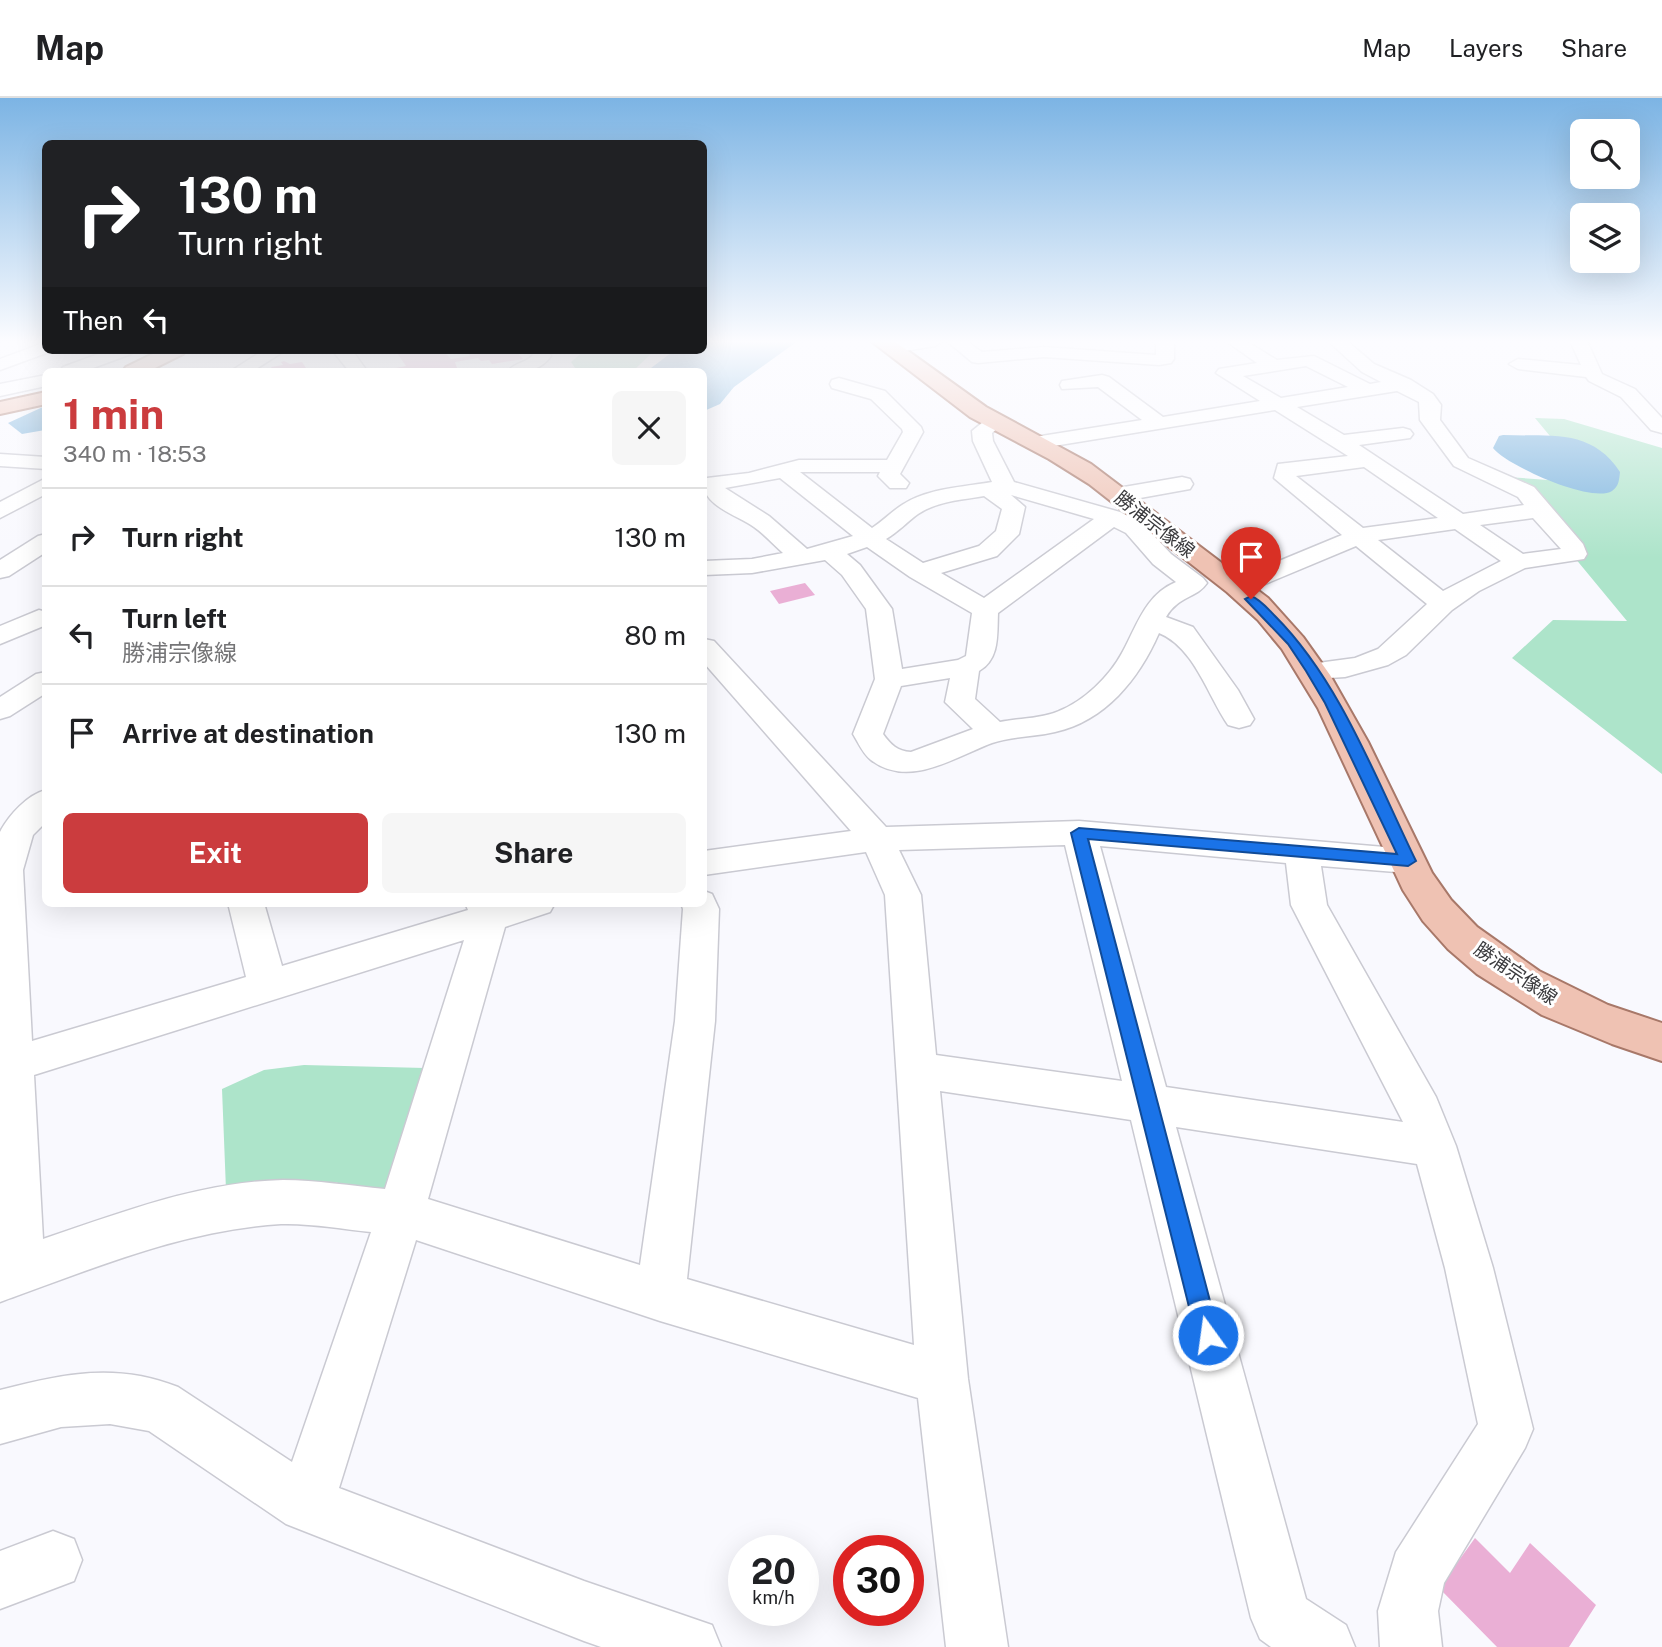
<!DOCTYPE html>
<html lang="en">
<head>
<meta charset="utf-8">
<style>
	body { margin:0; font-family:"Public Sans","Noto Sans JP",sans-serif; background:#f6f6f6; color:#202124; height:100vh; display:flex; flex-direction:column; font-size:26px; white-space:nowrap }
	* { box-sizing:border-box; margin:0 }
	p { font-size:23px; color:#757577 }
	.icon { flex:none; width:38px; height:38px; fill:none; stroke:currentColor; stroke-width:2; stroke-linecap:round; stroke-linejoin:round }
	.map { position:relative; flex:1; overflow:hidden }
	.drawer { position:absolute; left:42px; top:270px; width:665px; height:539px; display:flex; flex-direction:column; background:#fff; border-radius:10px; box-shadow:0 7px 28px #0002 }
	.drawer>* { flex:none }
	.banner { position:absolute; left:42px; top:42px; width:665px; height:214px; border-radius:10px; box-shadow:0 7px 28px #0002; background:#202124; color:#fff; overflow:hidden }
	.controls { position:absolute; left:1570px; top:21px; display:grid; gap:14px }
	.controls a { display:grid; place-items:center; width:70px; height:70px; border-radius:10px; background:#fff; box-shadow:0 7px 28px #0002; font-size:35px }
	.speed { position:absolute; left:728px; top:1437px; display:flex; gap:14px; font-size:35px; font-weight:700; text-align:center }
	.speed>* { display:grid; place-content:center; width:91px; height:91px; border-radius:50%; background:#fff; box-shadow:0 7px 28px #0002; line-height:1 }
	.speed small { font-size:18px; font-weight:400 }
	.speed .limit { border:10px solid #d22; background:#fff; color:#111 }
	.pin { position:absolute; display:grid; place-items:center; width:60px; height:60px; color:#fff; margin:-72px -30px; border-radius:50% 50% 50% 0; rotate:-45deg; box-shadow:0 0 7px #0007 }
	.pin .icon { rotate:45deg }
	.me { position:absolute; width:77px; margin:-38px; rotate:346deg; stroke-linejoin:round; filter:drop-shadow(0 0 5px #0008) }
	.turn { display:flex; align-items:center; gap:24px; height:147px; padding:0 21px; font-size:32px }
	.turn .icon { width:91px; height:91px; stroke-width:2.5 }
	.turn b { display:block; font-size:49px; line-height:60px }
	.then { display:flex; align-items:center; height:66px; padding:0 21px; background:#0003; gap:14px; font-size:26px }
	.round { display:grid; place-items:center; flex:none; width:74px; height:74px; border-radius:10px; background:#f6f6f6 }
	.overview { display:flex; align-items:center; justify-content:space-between; height:119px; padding:0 21px }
	h1 { font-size:42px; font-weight:700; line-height:52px; color:#cb3c3e }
	.action { display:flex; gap:14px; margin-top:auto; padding:14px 21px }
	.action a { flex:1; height:80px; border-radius:10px; background:#cb3c3e; color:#fff; font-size:28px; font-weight:700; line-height:80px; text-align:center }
	.action a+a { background:#f6f6f6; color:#202124 }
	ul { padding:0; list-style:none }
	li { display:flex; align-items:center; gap:21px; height:98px; padding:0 21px; border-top:2px solid #e0e0e0 }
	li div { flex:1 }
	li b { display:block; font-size:26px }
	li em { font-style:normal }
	header { display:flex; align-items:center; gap:42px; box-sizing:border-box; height:98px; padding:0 35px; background:#fff; border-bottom:2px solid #e0e0e0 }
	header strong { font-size:33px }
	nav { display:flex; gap:38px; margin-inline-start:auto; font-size:24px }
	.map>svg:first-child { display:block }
	.green { fill:#ade4ca }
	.water { fill:#7ab3dd }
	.building { fill:#eaafd5 }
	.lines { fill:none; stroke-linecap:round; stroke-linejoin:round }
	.minor-casing { stroke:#cacad2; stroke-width:3 }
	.major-casing { stroke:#a87869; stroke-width:4 }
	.minor { fill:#fff; fill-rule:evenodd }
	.major { fill:#efc2b3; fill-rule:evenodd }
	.route { fill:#1a73e8; stroke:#114b97; stroke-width:2 }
	.labels { text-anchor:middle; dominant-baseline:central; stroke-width:6; stroke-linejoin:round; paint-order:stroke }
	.street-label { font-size:19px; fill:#3a3a3d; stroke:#fff }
</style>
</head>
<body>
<header>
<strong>Map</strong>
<nav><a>Map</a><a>Layers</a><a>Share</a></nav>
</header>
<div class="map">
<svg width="1662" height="1549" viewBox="0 0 1662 1549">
	<rect width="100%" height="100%" fill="#f9f9fe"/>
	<g class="green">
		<path d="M585 252H655L633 273H577L571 264Z"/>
		<path d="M1535 320 1564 321 1662 350V676L1512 560 1553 522 1627 523 1508 379 1589 385Z"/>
		<path d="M304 967 425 970 385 1096 334 1084 226 1092 222 991 264 972Z"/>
	</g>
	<g class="water">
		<path d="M704 243H793L795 245 734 289 720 306 704 313V273H647L675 252H704Z"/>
		<path d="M45 308V332L22 336 8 325Z"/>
		<path d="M1503 337C1551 339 1591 330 1620 374 1619 382 1619 388 1612 393 1591 406 1506 367 1493 350L1499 338Z"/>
	</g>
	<g class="building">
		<path d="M395 252H442L451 261 470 258 466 252H515L523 261 492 266 489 262 481 263 478 260 455 264 458 273H398L396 270 406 268Z"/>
		<path d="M284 263 290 266 302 264 308 273H274L271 269 283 267 281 264Z"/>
		<path d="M805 485 815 497 779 506 770 493Z"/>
		<path d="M1475 1440 1510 1475 1530 1445 1596 1507 1569 1549H1497L1439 1490Z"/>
	</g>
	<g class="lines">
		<defs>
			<g id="minor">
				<path d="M902 243H943L935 248 892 255 883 250 886 246Z"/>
				<path d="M947 243H966L982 254 1044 249 1156 257V243H1174V261L1171 265 1159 267 1044 259 978 265 972 264Z"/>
				<path d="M1226 243H1246L1277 262 1314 258 1370 286 1381 284 1362 274 1328 243H1347L1374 266 1411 282 1433 296 1441 307 1440 322 1468 360 1534 389 1583 446 1587 456 1584 461 1525 470 1479 493 1452 512 1406 557 1388 567 1345 579 1313 581 1303 579 1299 573 1303 567 1355 560 1378 551 1427 506 1356 448 1246 494 1237 497 1228 494 1224 489 1228 484 1342 437 1274 380 1278 366 1348 358 1275 312 1035 351 1028 349 1025 345 1028 341 1035 339 1142 322 1098 289 1062 291 1060 287 1062 283 1102 277 1109 279 1163 319 1260 303 1216 275 1219 271 1257 265ZM1306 268 1348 289 1281 300 1243 278ZM1397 293 1419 304 1420 322 1454 368 1518 399 1524 407 1463 416 1359 347 1410 340 1413 336 1410 332 1403 330 1344 337 1297 309ZM1364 369 1438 420 1363 430 1296 378ZM1533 420 1561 451 1523 456 1480 427ZM1455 431 1501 463 1443 493 1378 442Z"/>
				<path d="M1570 243H1587L1602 276 1635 291 1662 320V335L1651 332 1621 299 1589 283 1586 279 1518 271 1509 266 1518 261 1581 267Z"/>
				<path d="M46 244V252L52 253 0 272V261Z"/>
				<path d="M109 252H134L131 256 85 273H60L63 269Z"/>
				<path d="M264 252H286L253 273H231Z"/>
				<path d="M332 252H352L367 273H349Z"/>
				<path d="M530 252H548L551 258C539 274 527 273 508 273 514 265 526 265 533 257Z"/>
				<path d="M46 277V288L0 298V286Z"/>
				<path d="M839 280 885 293 921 329 923 334 900 376 909 385 906 390H890L878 378 880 374H800L872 430C883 423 891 414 902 407 928 390 963 389 992 384L973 343 972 333 988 320H1002L1005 324 992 335 993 343 1014 384 1120 414 1142 425 1171 456 1203 480 1207 485C1197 500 1178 498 1166 519L1193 529 1238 592 1254 621 1250 627 1239 630 1228 627C1208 598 1194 549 1159 535 1139 581 1105 623 1055 634 1034 639 1012 638 992 645 955 659 909 691 871 662 863 656 858 644 853 636L875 581 866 511 842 477 825 462 752 475 704 477V463L752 461 783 455C773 446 764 436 754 429 739 418 704 408 704 387L707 380 749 375 799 362H887L903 334 902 331 871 301 832 290 830 286 832 282ZM780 380 853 438 807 451 769 418 725 390ZM1011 397 1094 421 984 500 941 475 997 458 1019 436 1025 409ZM984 398 1002 411 996 433 979 448 923 465 886 441C898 434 907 424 918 416 937 403 962 402 984 398ZM1114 429 1126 435 1153 466 1176 484C1145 497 1137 528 1122 555 1109 579 1084 603 1059 613 1041 621 1019 620 1000 624L975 601 979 573C1000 561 997 536 998 515ZM867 449 910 479 972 515 966 558 958 562 902 571 892 511 860 467 847 456ZM950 580 945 604 973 631 911 654C897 653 891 647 883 636L901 588Z"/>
				<path d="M0 356 46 359V371L0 368Z"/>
				<path d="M1182 379 1190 381 1193 386 1190 391 1118 404 1110 402 1107 397 1110 392 1118 390Z"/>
				<path d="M46 380V396L0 420V404Z"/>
				<path d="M46 436V454L9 478 0 480V462L38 438Z"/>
				<path d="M39 512 46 514V527L0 546V528Z"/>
				<path d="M704 541 714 543 886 729 1079 723 1408 751 1420 754 1425 763 1420 772 1408 775 1321 768 1327 807 1436 999 1456 1048 1493 1170 1533 1331 1525 1350 1444 1485 1438 1513 1442 1549H1380L1378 1513 1396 1454 1478 1326 1445 1170 1417 1066 1176 1029 1306 1501 1346 1527 1355 1549H1271L1260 1541 1251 1520 1131 1022 940 993 968 1281 1008 1549H946L918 1300 660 1223 416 1142 339 1390 584 1483 712 1527 721 1549H601L584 1543 286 1426 149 1333 110 1326 61 1329 0 1346V1292C61 1276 116 1264 178 1289L292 1364 371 1134C342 1131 310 1125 281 1126 182 1132 92 1171 0 1204V734C9 717 27 697 46 692V724L33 737 23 772 32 943 246 879 228 805H264L282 868 468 812 465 805H555L550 814 505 829 428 1101 640 1167 675 923 683 811 681 805H704V793L712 796 719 811 715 923 687 1181 914 1247 885 797 866 754 704 777V753L851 733 704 565ZM1065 747 1122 983 936 957 921 797 899 752ZM1100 748 1286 765 1291 807 1403 1024 1166 989ZM464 842 385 1091C352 1088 316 1082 283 1082 199 1084 121 1115 43 1141L34 977Z"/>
				<path d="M46 574V595L10 618 0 621V599L36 576Z"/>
				<path d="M53 1433 74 1441 82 1462 74 1483 0 1511V1453Z"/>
			</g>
			<g id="major">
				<path d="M871 243H894L986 309 1091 366 1268 500 1303 539 1330 577 1368 644 1432 775 1451 802 1477 829 1539 873 1608 907 1662 925V963L1612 946 1542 917 1477 876 1448 851 1423 823 1403 792 1318 610 1282 551 1258 522 1227 494 1089 386 1049 361 970 319Z"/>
				<path d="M161 252H186L183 256 149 273H123L126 269Z"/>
				<path d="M46 294V306L0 316V304Z"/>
			</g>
		</defs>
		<use href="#minor" class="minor-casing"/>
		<use href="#major" class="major-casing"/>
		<use href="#minor" class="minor"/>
		<use href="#major" class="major"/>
	</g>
	<linearGradient id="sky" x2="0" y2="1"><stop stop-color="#7cb4e4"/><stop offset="0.53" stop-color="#fcfcff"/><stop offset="1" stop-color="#fcfcff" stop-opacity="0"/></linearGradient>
	<rect width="1662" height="460" fill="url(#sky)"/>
	<path class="route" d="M1251 498C1260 501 1268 511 1275 518 1340 583 1376 681 1416 763L1408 768 1088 741 1219 1237 1216 1245 1208 1248 1199 1245 1196 1237 1071 735 1079 730 1397 756 1325 605 1306 573 1288 546 1245 501Z"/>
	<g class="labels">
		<g class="street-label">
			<text transform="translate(1155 426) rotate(38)">勝浦宗像線</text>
			<text transform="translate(1516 875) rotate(34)">勝浦宗像線</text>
		</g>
	</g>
</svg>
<div class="controls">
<a><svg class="icon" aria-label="search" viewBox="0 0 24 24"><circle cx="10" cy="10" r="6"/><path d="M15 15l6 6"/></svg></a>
<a><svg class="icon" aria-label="layers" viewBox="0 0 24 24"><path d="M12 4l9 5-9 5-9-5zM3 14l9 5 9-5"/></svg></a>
</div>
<div class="speed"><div>20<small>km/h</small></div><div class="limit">30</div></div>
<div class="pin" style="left:1251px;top:501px;background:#d93025"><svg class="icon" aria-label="arrive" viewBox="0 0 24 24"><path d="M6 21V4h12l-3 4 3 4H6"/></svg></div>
<svg class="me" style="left:1208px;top:1237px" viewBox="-20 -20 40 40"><circle r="17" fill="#1a73e8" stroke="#fff" stroke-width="3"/><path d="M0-11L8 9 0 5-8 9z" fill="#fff"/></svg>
<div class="banner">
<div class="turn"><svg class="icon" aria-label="right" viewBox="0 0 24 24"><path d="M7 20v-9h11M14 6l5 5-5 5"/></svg><div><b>130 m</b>Turn right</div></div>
<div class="then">Then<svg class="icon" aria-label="left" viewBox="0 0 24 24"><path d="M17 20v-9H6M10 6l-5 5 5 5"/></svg></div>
</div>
<section class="drawer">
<div class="overview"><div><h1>1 min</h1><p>340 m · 18:53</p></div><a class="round"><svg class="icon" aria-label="close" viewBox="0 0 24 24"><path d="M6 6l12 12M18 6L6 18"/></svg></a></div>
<ul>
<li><svg class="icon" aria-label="right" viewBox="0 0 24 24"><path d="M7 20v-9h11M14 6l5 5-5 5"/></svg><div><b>Turn right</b></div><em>130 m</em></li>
<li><svg class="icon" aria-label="left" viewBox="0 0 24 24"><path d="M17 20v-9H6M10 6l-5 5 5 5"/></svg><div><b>Turn left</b><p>勝浦宗像線</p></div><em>80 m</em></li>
<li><svg class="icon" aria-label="arrive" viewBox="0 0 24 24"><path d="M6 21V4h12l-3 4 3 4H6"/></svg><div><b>Arrive at destination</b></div><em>130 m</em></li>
</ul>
<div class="action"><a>Exit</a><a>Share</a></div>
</section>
</div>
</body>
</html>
